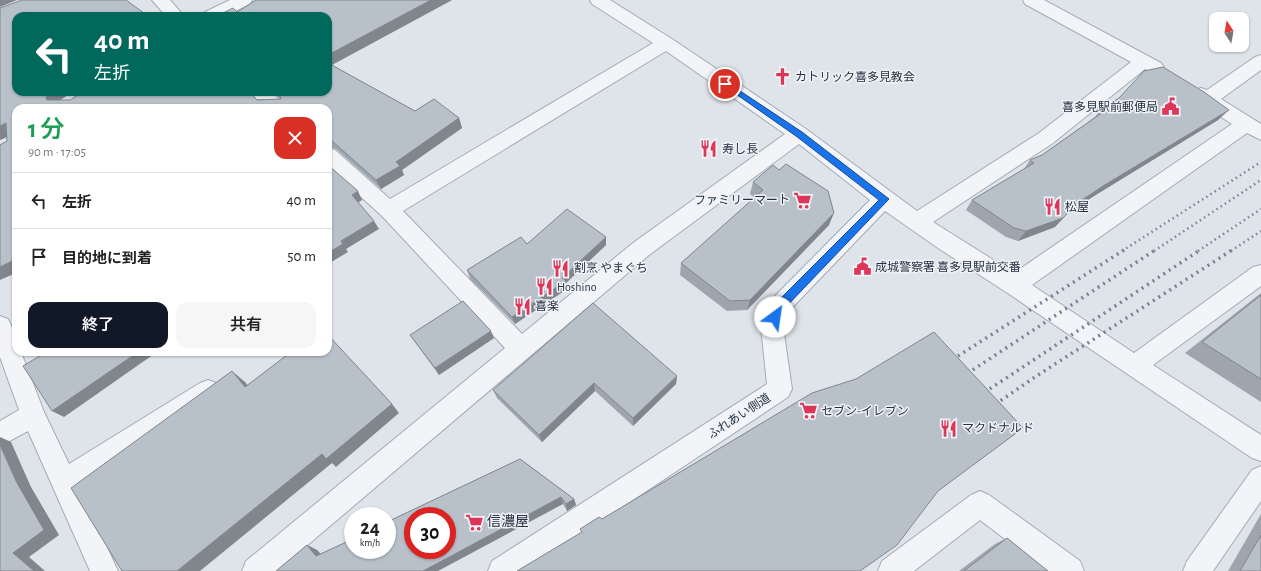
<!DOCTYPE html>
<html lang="ja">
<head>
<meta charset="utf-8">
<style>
	body { margin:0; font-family:"Alegreya Sans","Noto Sans JP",sans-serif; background:#f6f6f6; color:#222; height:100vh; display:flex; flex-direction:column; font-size:15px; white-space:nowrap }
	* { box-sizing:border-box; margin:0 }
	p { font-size:13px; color:#767676 }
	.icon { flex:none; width:22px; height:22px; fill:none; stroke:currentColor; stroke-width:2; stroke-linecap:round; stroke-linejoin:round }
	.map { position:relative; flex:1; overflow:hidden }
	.drawer { position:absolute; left:12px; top:104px; width:320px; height:252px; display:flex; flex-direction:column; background:#fff; border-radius:12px; box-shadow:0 1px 3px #0004 }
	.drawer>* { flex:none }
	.guide { position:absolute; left:12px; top:12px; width:320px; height:84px; border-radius:12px; box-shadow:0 1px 3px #0004; background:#00695c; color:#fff; overflow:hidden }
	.needle { width:26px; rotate:349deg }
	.controls { position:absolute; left:1209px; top:12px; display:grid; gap:8px }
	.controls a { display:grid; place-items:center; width:40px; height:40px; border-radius:8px; background:#fff; box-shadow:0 1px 3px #0004; font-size:20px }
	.speed { position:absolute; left:344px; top:507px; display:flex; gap:8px; font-size:20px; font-weight:700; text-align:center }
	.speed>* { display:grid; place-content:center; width:52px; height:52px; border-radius:50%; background:#fff; box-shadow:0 1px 3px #0004; line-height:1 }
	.speed small { font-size:10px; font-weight:400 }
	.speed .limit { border:6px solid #d22; background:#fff; color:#111 }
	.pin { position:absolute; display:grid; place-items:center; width:34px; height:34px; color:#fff; margin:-17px; border:2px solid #fff; border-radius:50%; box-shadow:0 1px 4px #0007 }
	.me { position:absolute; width:44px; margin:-22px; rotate:31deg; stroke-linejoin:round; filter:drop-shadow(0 0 3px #0008) }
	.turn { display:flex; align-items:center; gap:14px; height:84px; padding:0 16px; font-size:18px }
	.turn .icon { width:52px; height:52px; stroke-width:2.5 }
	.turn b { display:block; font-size:28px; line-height:34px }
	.round { display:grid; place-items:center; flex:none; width:42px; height:42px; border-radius:12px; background:#f6f6f6 }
	.summary { display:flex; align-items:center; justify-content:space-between; height:68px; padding:0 16px }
	h1 { font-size:24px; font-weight:600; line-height:30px; color:#1e9e55 }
	.primary-button { display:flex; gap:8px; margin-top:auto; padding:8px 16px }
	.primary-button a { flex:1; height:46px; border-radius:12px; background:#111827; color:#fff; font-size:16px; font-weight:600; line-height:46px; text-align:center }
	.primary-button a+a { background:#f6f6f6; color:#222 }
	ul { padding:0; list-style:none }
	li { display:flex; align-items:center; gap:12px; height:56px; padding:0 16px; border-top:1px solid #e0e0e0 }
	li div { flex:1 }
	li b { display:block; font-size:15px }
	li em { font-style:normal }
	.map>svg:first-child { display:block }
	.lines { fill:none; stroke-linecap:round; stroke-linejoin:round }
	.minor-casing { stroke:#a4abb5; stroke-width:2 }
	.minor { fill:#f2f4f8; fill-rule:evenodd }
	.rail-far1 { stroke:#778495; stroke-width:2.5; stroke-dasharray:1.5 3.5; stroke-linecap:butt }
	.rail { stroke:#778495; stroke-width:3.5; stroke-dasharray:2 4.5; stroke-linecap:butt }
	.wall { fill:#9ea5ae }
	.shaded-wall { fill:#81868d }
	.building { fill:#b8c0ca; stroke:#81868d; fill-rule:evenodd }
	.route { fill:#1a73e8; stroke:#114b97 }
	.labels { text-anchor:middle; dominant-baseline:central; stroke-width:3; stroke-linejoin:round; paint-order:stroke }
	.poi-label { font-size:12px; fill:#263243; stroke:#eff3f7; text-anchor:start }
	.street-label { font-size:12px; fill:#263243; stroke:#eff3f7 }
	.near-poi-label { font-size:14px; fill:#263243; stroke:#eff3f7; text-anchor:start }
</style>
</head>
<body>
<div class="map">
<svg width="1261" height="571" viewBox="0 0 1261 571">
	<rect width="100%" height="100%" fill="#dfe4ea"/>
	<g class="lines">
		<defs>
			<g id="minor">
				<path d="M152 0H170L184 16H166Z"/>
				<path d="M230 0H252L250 4 225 16H203L205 12Z"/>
				<path d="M590 0H610L672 39 806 129 917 211 1039 133 1131 62 1025 4 1023 0H1044L1161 63 1164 67 1161 71 1155 73 1145 69 1053 143 933 222 1014 273 1232 124 1194 100 1192 95 1194 90 1201 88 1207 90 1255 57 1261 55V70L1221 99 1261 124V140L1247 133 1032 285 1134 353 1253 267 1261 265V286L1153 365 1261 435V461L1252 458 1006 292 938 248 885 211 788 312 783 327 792 389 788 397 526 571H488L492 561 767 384 761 327 771 300 870 200 799 144 649 255 277 571H242L246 561 505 348 382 216 328 167V148L335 150 390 199 653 43 592 4ZM666 51 785 134 633 243 522 334 403 211Z"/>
				<path d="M250 92H271L283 103 285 108H264Z"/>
				<path d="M0 316 8 319C14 331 16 338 16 352H21L44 412 69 464 200 383 208 380 216 383 220 391 216 399 79 487 118 571H90L28 431 0 446V421L19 410 0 357Z"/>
				<path d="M1261 466V501L1213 571H1183L1187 561 1252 470Z"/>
				<path d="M980 491 989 495 1080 561 1084 571H1047L980 520 914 571H878L882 561 971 495Z"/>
			</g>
		</defs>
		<use href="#minor" class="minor-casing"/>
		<use href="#minor" class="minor"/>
		<g class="rail-far1">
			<path d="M1122 251 1261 162"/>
			<path d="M1154 251 1261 180"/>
			<path d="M1198 251 1261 209"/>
			<path d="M1231 251 1261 231"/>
		</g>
		<g class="rail">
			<path d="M947 363 1124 250"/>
			<path d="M962 377 1155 250"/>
			<path d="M979 396 1200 250"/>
			<path d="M990 408 1035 377 1232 250"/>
		</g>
	</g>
	<g class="wall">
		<path d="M256 0H452L332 65 415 111 459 118 462 128 402 170 404 175 381 189 336 149 328 147V108H16L0 280V145L7 141V137L0 140V8L16 16 60 100 281 99 273 92H328L237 12Z"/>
		<path d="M1100 110 1218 120 1094 196 1067 214 1055 227 1018 241 1006 237 966 210 972 200 1024 169 1030 160 1042 155 1095 117Z"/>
		<path d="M753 182 829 225 747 310 727 311 680 275 681 263 755 198 750 194Z"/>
		<path d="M527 244 606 245 566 283 567 289 515 324 470 279 467 270Z"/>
		<path d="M1261 293V402L1185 353Z"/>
		<path d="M410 335 494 338 439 375 415 342Z"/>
		<path d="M677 376 676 384 633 426 595 391 542 442 497 398 493 390Z"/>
		<path d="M520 459 574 499 576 505 567 511 563 504 276 571 307 545 317 550 321 554Z"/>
		<path d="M1261 514V571H1228Z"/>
		<path d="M1007 538 1048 571H959L995 544Z"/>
	</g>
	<g class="shaded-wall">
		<path d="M0 0H17L0 7Z"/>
		<path d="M431 0H452L328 67V55Z"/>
		<path d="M49 92H73L57 102 47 100 46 98Z"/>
		<path d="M1229 110 1218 120 1094 196 1067 214 1055 227 1018 241 1026 231 1076 204 1103 186Z"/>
		<path d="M459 118 462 128 402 170 404 175 381 189 376 180 396 162Z"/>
		<path d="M6 123 16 133 0 140V126Z"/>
		<path d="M358 191 362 200 356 204 352 195Z"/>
		<path d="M834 213 829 225 747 310 750 300Z"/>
		<path d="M374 221 379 229 346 249 348 252 328 264V253L341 241Z"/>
		<path d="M606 237V245L566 283 567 289 515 324 512 317 562 278Z"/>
		<path d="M16 259V273L0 280V267Z"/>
		<path d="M491 331 494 338 439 375 435 368Z"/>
		<path d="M138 352H157L64 417 52 411Z"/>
		<path d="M232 371 245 382 257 397 245 387Z"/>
		<path d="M677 376 676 384 633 426V418Z"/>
		<path d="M594 383 595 391 542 442 539 435Z"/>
		<path d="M392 404 399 413 336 467 332 463 200 571H177L322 454Z"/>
		<path d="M0 437 11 442 31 487 59 535 29 557 45 571H34L13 553 16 481 0 445Z"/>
		<path d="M561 497 563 504 438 571H423Z"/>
		<path d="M574 499 576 505 567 511 566 504Z"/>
		<path d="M307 545 317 550 326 561 316 556Z"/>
	</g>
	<g class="building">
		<path d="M22 0H126L148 16H16V92H49L46 98 47 100H70L83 92H250L257 100 281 99 278 92H328V63L415 111 434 99 459 118 396 162 400 166 376 180 331 140 328 139V108H16V259L0 267V145L7 141 6 123 0 126V8Z"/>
		<path d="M256 0H431L328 55V16H217L233 8 237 12Z"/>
		<path d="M1163 67 1204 92 1229 110 1103 186 1076 204 1063 218 1026 231 1014 228 972 200 1034 163 1030 160 1042 155 1103 112 1100 110 1119 98 1144 71Z"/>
		<path d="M786 164 828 191 834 213 750 300 730 301 681 263 763 190 753 182 773 165 779 170Z"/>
		<path d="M328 165 358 191 352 195 374 221 341 241 343 244 328 253Z"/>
		<path d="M567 209 606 237 562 278 566 281 512 317 467 270 521 237 527 244Z"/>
		<path d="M1261 295V379L1202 342Z"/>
		<path d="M463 301 491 331 435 368 410 335Z"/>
		<path d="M593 303 677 376 633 418 594 383 539 435 493 390Z"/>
		<path d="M934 332 1023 428 938 491 897 545 860 571H517L582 532 580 529 599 517 602 519 812 393 856 379Z"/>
		<path d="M328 335 392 404 326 459 322 454 177 571H122L71 488 232 371 245 387 291 352H328Z"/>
		<path d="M46 352H138L52 411 23 366Z"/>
		<path d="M0 445 16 481 44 530 13 553 34 571H0Z"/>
		<path d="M520 459 574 499 566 504 561 497 423 571H276L307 545 316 556 353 539V550H387V522ZM413 516H447V550H413Z"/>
		<path d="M1261 535V571H1240Z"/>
		<path d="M1007 538 1048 571H964Z"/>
	</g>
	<path class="route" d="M725 81 802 132 889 199 783 310 779 320 775 321 772 320 771 317 775 304 879 200 796 136 723 85 722 84Z"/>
	<defs>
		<symbol id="church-bare" viewBox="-9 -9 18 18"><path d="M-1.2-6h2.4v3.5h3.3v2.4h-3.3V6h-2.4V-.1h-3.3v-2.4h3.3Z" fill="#dd3658" stroke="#eff3f7" stroke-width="2.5" paint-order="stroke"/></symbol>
		<symbol id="civic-bare" viewBox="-9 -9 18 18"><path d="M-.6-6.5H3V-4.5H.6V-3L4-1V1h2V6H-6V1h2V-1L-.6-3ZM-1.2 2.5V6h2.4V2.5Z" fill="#dd3658" stroke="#eff3f7" stroke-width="2.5" paint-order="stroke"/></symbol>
		<symbol id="restaurant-bare" viewBox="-9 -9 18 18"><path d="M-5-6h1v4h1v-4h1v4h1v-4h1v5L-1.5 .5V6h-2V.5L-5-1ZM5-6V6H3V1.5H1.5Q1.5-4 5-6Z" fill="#dd3658" stroke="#eff3f7" stroke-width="2.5" paint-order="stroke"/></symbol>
		<symbol id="supermarket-bare" viewBox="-9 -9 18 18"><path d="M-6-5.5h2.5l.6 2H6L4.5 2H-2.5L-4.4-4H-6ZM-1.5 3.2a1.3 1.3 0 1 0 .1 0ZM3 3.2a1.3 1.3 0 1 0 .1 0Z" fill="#dd3658" stroke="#eff3f7" stroke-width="2.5" paint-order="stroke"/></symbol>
	</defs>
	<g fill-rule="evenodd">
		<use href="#church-bare" x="770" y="64" width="25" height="25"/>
		<use href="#civic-bare" x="1158" y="94" width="25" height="25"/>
		<use href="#restaurant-bare" x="696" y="136" width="25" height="25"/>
		<use href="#supermarket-bare" x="790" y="188" width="25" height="25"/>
		<use href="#restaurant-bare" x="1040" y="194" width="25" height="25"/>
		<use href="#civic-bare" x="850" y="254" width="25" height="25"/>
		<use href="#restaurant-bare" x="548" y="256" width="25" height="25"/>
		<use href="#restaurant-bare" x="532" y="274" width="25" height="25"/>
		<use href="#restaurant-bare" x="510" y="294" width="25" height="25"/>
		<use href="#supermarket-bare" x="796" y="398" width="25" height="25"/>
		<use href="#restaurant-bare" x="936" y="416" width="25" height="25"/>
		<use href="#supermarket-bare" x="462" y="510" width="25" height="25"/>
	</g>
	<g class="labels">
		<g class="poi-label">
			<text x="795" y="77">カトリック喜多見教会</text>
			<text x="1158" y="107" text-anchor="end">喜多見駅前郵便局</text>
			<text x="722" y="149">寿し長</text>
			<text x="790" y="200" text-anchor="end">ファミリーマート</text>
			<text x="1065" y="207">松屋</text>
			<text x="875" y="267">成城警察署 喜多見駅前交番</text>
			<text x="574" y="268">割烹 やまぐち</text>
			<text x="557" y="287">Hoshino</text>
			<text x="535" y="306">喜楽</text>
			<text x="821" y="411">セブン-イレブン</text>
			<text x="962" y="428">マクドナルド</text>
		</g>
		<g class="street-label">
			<text transform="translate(739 416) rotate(-33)">ふれあい側道</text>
		</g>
		<g class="near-poi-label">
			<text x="487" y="522">信濃屋</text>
		</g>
	</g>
</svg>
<div class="controls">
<a><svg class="needle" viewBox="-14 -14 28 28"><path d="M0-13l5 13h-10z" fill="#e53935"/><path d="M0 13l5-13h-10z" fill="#767676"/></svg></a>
</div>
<div class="speed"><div>24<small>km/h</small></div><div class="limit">30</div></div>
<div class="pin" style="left:725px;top:84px;background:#d93025"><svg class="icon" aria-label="arrive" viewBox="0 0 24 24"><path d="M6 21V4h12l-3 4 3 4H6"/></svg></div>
<svg class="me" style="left:775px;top:317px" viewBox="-20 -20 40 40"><circle r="19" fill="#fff"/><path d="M0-13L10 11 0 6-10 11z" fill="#1a73e8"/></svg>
<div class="guide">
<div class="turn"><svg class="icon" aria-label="left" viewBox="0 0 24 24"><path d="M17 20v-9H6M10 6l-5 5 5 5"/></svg><div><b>40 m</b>左折</div></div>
</div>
<section class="drawer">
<div class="summary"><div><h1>1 分</h1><p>90 m · 17:05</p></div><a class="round" style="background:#d93025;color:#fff"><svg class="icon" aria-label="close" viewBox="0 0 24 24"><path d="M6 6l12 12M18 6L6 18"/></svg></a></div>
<ul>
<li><svg class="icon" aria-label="left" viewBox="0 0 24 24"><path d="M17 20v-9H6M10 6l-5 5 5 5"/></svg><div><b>左折</b></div><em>40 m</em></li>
<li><svg class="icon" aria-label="arrive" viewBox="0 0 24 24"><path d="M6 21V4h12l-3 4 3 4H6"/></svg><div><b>目的地に到着</b></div><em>50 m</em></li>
</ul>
<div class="primary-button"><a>終了</a><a>共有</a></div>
</section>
</div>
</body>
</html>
